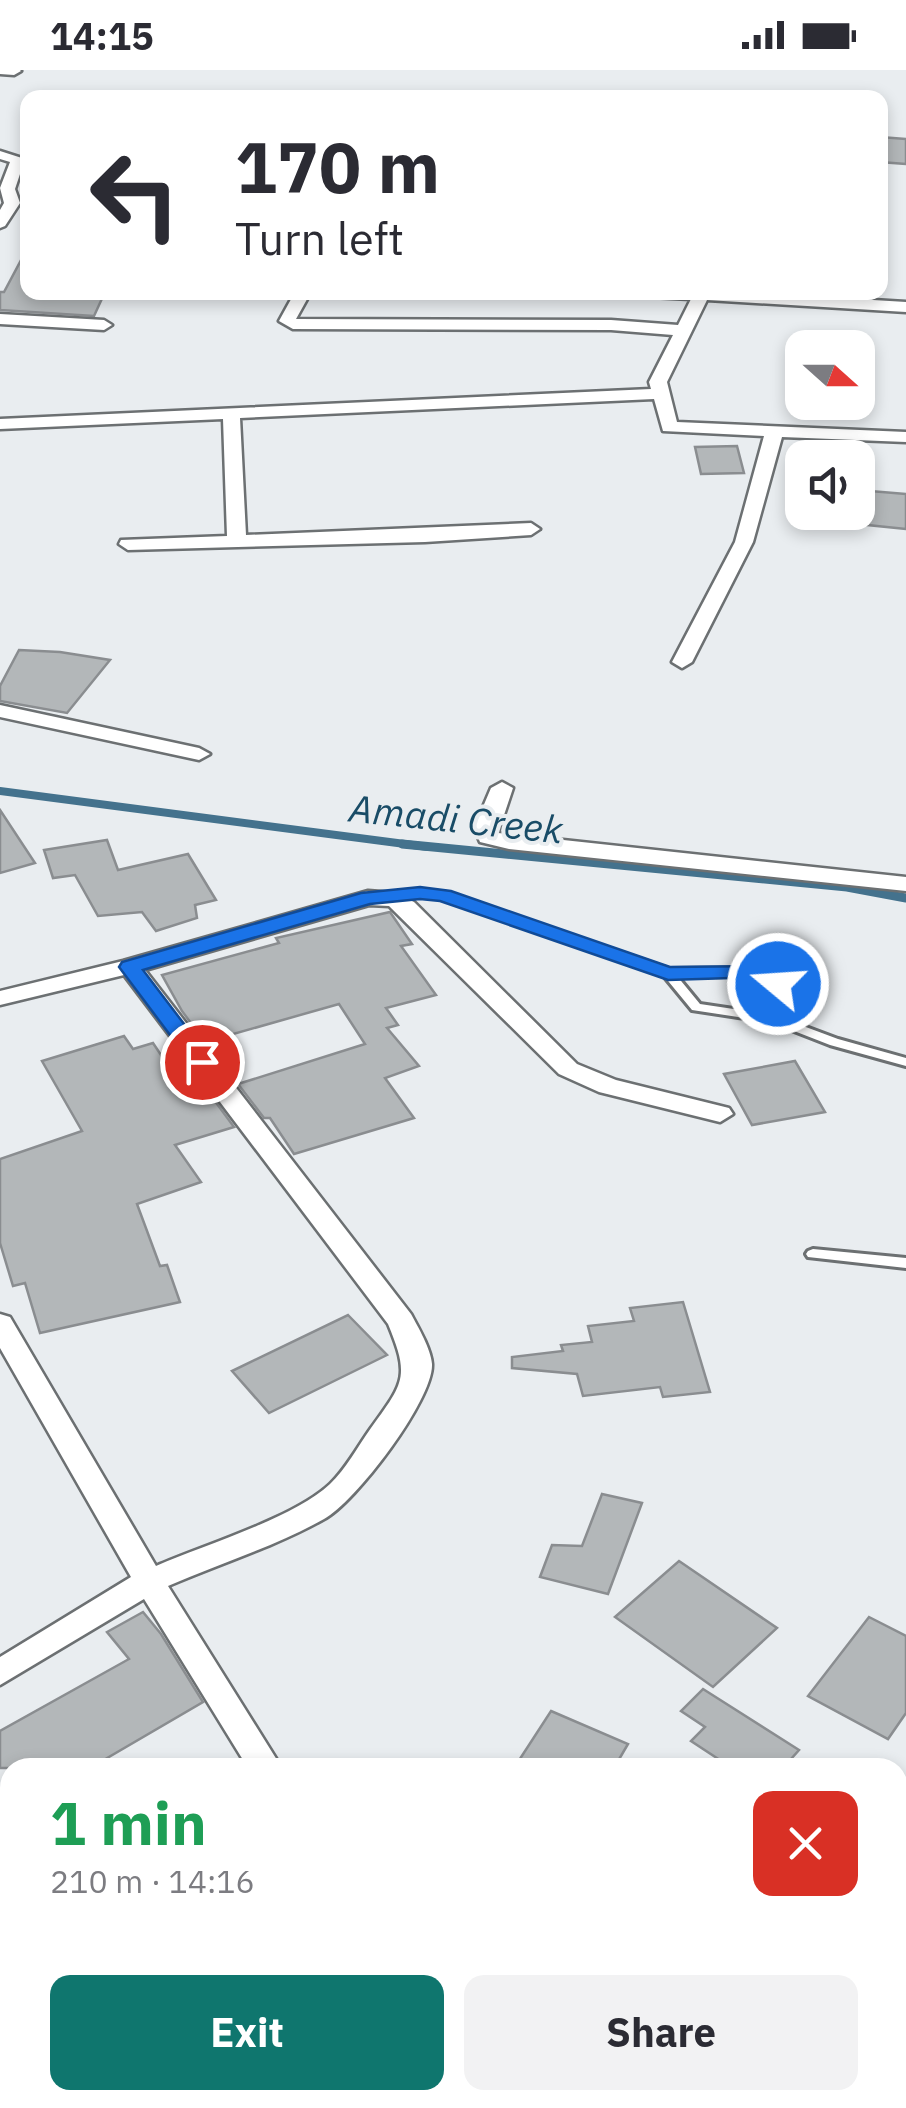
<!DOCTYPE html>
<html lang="en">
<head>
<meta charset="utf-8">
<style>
	body { margin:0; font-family:"IBM Plex Sans",sans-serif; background:#f2f2f3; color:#2b2b33; height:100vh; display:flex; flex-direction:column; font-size:38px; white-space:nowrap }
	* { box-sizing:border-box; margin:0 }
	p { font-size:32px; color:#7c7c81 }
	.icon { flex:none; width:55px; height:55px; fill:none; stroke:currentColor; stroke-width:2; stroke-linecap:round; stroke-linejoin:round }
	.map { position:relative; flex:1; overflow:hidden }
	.panel { position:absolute; left:0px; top:1688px; width:908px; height:352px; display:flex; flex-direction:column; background:#fff; border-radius:30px 30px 0 0; box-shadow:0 5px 15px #0003 }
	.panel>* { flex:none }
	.top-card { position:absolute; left:20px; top:20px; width:868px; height:210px; border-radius:20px; box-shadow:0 5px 15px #0003; background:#fff; color:#2b2b33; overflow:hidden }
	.needle { width:65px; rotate:111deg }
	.fabs { position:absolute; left:785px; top:260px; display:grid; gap:20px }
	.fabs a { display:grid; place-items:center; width:90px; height:90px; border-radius:20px; background:#fff; box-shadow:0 5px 15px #0003; font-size:50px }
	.pin { position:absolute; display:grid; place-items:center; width:85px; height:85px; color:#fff; margin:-42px; border:5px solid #fff; border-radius:50%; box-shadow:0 2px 10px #0007 }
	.me { position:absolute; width:110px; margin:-55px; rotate:288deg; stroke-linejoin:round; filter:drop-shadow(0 0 8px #0008) }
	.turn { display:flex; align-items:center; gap:35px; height:210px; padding:0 50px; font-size:45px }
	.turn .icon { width:130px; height:130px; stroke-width:2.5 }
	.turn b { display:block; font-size:70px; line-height:85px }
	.round { display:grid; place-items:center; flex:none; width:105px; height:105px; border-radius:20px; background:#f2f2f3 }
	.head { display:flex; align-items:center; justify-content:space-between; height:170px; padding:0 50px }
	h1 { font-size:60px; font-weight:800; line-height:75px; color:#1e9e55 }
	.primary-button { display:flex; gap:20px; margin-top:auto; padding:20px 50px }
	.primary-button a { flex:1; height:115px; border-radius:20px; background:#0f766e; color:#fff; font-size:40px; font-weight:800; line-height:115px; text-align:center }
	.primary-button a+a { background:#f2f2f3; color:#2b2b33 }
	.status { display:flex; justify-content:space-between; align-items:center; height:70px; padding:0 50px; background:#fff; direction:ltr }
	.status svg { height:28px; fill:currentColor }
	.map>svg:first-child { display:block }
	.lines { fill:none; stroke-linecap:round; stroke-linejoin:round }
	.stream-far1 { stroke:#44728d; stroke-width:8 }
	.stream { stroke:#44728d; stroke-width:9 }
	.building { fill:#b3b7b9; stroke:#8a8d90; stroke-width:2.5 }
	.service-casing { stroke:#6c7072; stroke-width:6 }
	.minor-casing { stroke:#6c7072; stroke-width:5 }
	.tertiary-casing { stroke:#6c7072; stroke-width:6 }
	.service { fill:#fff; fill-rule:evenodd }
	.minor { fill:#fff; fill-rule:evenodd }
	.tertiary { fill:#fff; fill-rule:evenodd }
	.route { fill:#1a73e8; stroke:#114b97; stroke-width:2.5 }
	.labels { text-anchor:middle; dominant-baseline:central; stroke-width:8; stroke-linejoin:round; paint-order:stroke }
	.water-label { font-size:38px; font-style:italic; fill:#194c67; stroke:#e9edf0 }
</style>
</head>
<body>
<div class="status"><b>14:15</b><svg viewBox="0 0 49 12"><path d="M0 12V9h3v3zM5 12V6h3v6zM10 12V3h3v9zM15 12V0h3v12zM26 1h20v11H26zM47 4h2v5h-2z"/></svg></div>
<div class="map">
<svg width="906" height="2038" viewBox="0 0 906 2038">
	<rect width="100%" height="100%" fill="#e9edf0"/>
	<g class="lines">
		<path class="stream-far1" d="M0 721 428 777"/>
		<path class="stream" d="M402 774 847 817 906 828"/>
	</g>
	<g class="building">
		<path d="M880 67 906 69V94L880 92Z"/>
		<path d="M28 177V222H105L94 246 0 240V222H4Z"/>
		<path d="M737 376 744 403 701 404 695 377Z"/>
		<path d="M858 420 906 424V459L858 454Z"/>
		<path d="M19 580 60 582 110 590 67 643 0 631V616Z"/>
		<path d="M0 740 35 793 0 803Z"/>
		<path d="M107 770 118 800 188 784 216 830 195 835 197 848 156 861 142 842 98 846 75 805 53 808 44 780Z"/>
		<path d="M390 842 412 874 401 876 436 925 386 938 398 955 387 958 419 996 385 1008 414 1048 294 1084 270 1048H264L238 1014 365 974 339 934 205 972 182 941 162 905 279 873 276 868Z"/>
		<path d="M124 966 133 979 153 973 189 1027 209 1023 234 1057 175 1075 201 1112 137 1134 160 1196 167 1195 180 1232 40 1263 25 1213 13 1216 0 1173V1089L82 1061 42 991Z"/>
		<path d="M795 991 825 1042 752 1055 724 1004Z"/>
		<path d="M683 1232 710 1322 663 1327 660 1317 583 1326 577 1304 512 1298V1287L563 1281 561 1275 592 1272 588 1256 634 1251 630 1238Z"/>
		<path d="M348 1245 387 1285 269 1343 232 1301Z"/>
		<path d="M602 1424 642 1433 608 1524 540 1507 552 1475 582 1476Z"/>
		<path d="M679 1491 777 1558 713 1617 615 1547Z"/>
		<path d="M143 1542 161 1564 203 1632 90 1698H0V1661L129 1589 107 1562Z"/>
		<path d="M869 1547 906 1566V1643L888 1669 808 1626Z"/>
		<path d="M703 1619 799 1680 783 1698H732L691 1671 705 1657 681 1641Z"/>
		<path d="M551 1641 628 1674 614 1698H514Z"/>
	</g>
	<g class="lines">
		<defs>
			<g id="service">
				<path d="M420 820 447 823 669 899 772 898 783 906 779 947 838 969 906 988V996L830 975 771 952 692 940 664 906 441 828 420 826 386 830 380 827 386 824ZM766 905 771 907 767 944 700 934 677 906Z"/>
				<path d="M813 1179 906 1188V1198L808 1187 806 1184 808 1181Z"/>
			</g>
			<g id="minor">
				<path d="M0 0H20L21 1 14 5 0 4Z"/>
				<path d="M0 81 25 89 15 119 20 133 5 156 0 158V140L4 133 0 118 10 92 0 89Z"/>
				<path d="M295 222H311L296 249 611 250 678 255 691 229 650 227 642 222H742L906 232V242L707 230 667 312 677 352 906 362V372L782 367 753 472 692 592 682 598 672 592 735 472 764 366 663 361 654 329 240 348 246 465 531 453 540 459 531 465 425 472 128 480 119 474 121 470 227 466 223 349 0 359V349L651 319 649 312 673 265 611 260 293 259 279 251Z"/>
				<path d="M0 244 104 250 112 255 104 260 0 254Z"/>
				<path d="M0 635 199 678 210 684 199 690 0 647Z"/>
				<path d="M502 712 513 718 498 763 906 807V821L509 779 480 772 474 758 491 718Z"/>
				<path d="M368 821 395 823 414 832 577 994 616 1010 729 1038 733 1044 720 1052 599 1022 559 1004 389 836 369 835 145 900 411 1244C418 1257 431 1279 432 1294 434 1329 355 1433 324 1449 276 1476 219 1494 168 1516L282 1698H248L144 1529 0 1615V1587L131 1507 0 1278V1244L10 1247 156 1496C204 1475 294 1448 330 1414 346 1399 358 1376 371 1358 404 1312 410 1307 388 1254L124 905 0 935V921L123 891Z"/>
				<path d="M401 2030H437L439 2038H403Z"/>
			</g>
			<g id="tertiary">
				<path d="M906 1785V1840L898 1843V1788Z"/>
				<path d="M784 2030H832L829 2038H781Z"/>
			</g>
		</defs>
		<use href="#service" class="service-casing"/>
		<use href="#minor" class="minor-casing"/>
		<use href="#tertiary" class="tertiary-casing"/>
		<use href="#service" class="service"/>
		<use href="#minor" class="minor"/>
		<use href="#tertiary" class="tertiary"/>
	</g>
	<path class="route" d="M420 817 451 821 670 897 776 896 785 901 789 914 778 921 770 919 764 907 668 910 440 831 420 829 370 834 143 900 213 992 202 999 194 997 119 897 122 892 361 823Z"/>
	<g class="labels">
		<g class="water-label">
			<text transform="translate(456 748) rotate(6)">Amadi Creek</text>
		</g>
	</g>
</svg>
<div class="fabs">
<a><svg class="needle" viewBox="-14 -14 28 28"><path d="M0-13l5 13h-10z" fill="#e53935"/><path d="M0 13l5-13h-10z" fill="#7c7c81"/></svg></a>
<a><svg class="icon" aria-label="sound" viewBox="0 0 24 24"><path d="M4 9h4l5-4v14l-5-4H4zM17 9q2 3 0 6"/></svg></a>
</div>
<div class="pin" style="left:202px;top:992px;background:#d93025"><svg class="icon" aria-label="arrive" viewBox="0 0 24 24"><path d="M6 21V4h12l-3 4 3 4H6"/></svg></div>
<svg class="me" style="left:778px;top:914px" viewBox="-20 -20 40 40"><circle r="17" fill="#1a73e8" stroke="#fff" stroke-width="3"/><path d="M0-11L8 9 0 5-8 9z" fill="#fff"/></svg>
<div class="top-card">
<div class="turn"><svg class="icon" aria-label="left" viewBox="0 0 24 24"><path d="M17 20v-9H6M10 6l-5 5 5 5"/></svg><div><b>170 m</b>Turn left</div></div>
</div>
<section class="panel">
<div class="head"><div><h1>1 min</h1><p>210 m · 14:16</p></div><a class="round" style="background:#d93025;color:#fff"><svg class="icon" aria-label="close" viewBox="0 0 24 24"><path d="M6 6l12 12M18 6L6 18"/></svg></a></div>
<div class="primary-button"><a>Exit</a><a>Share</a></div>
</section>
</div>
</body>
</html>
